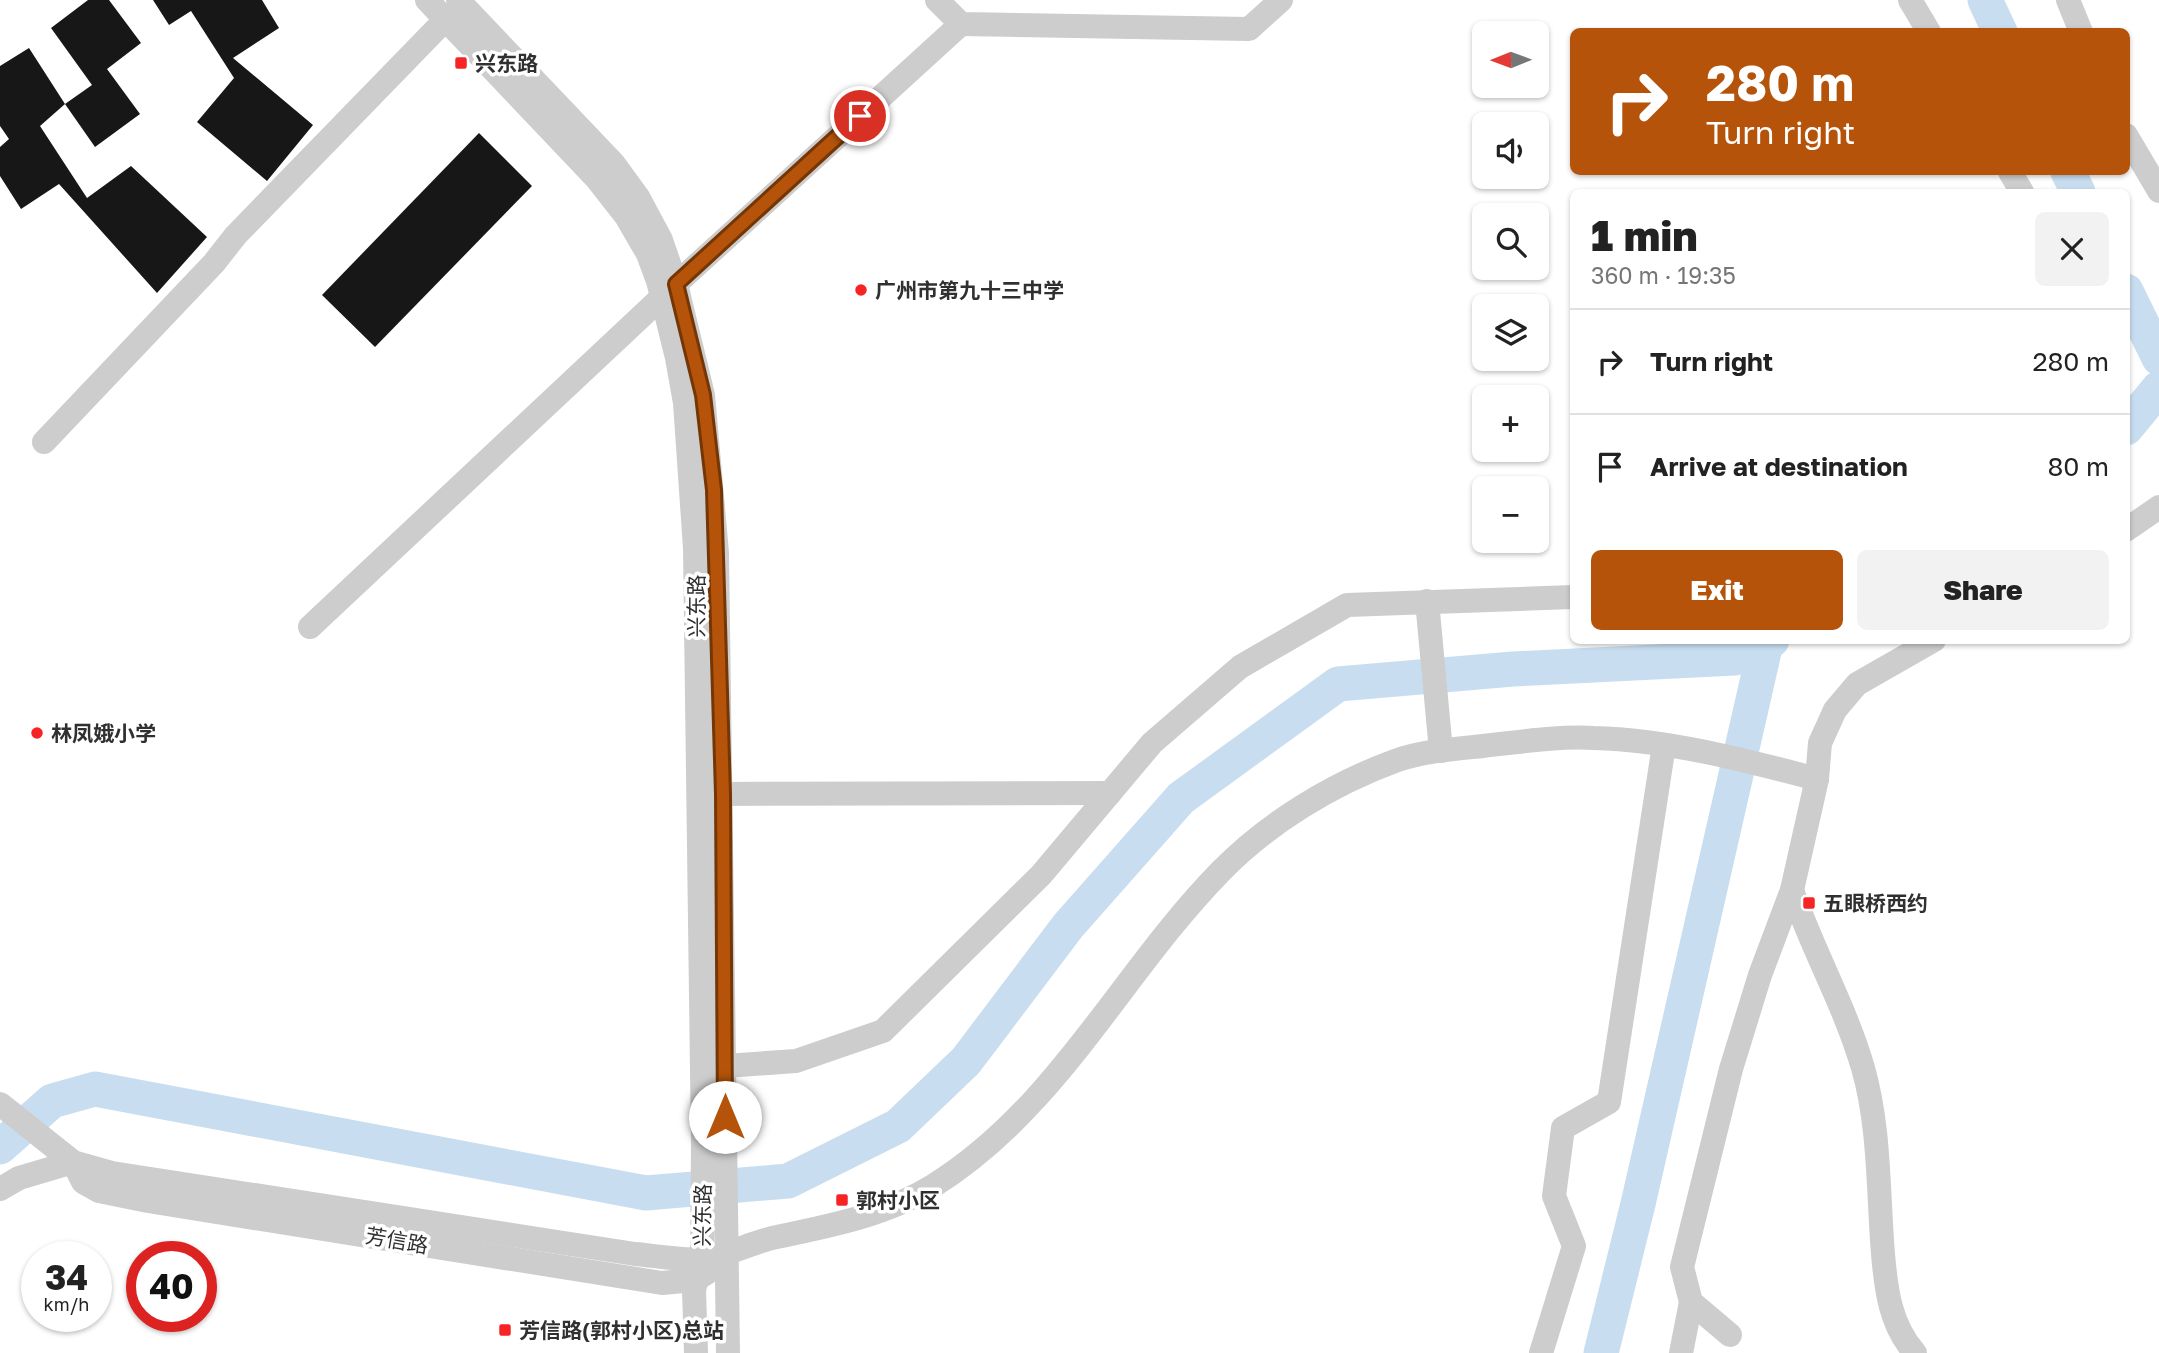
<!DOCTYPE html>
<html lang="en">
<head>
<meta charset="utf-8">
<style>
	body { margin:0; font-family:"Golos Text","Noto Sans SC",sans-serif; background:#f2f2f2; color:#222; height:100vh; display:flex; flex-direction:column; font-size:26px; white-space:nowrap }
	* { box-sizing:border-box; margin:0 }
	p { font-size:23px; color:#767676 }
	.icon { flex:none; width:38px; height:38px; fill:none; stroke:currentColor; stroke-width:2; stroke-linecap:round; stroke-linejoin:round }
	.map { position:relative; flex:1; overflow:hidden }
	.drawer { position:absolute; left:1570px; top:189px; width:560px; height:455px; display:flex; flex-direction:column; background:#fff; border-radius:10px; box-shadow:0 2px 5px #0004 }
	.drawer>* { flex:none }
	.top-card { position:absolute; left:1570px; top:28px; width:560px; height:147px; border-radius:10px; box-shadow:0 2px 5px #0004; background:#b45309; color:#fff; overflow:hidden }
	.needle { width:46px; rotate:269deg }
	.tools { position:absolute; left:1472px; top:21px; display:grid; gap:14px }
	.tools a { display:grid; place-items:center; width:77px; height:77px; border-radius:10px; background:#fff; box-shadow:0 2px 5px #0004; font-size:35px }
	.speed { position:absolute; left:21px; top:1241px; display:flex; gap:14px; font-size:35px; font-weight:700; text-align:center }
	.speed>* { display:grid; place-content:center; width:91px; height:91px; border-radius:50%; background:#fff; box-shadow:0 2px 5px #0004; line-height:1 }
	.speed small { font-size:18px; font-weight:400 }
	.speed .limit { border:10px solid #d22; background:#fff; color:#111 }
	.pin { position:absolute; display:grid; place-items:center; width:60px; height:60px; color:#fff; margin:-30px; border:4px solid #fff; border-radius:50%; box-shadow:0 2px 7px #0007 }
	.me { position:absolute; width:77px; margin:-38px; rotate:0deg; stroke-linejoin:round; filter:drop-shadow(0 0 5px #0008) }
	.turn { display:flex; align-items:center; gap:24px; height:147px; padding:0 21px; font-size:32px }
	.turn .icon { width:91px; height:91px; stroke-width:2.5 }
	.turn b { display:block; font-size:49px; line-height:60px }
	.round { display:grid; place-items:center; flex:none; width:74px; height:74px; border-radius:10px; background:#f2f2f2 }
	.head { display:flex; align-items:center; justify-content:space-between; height:119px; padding:0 21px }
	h1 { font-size:42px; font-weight:800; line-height:52px }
	.action { display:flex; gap:14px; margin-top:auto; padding:14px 21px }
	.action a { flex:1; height:80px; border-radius:10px; background:#b45309; color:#fff; font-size:28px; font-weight:800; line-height:80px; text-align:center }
	.action a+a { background:#f2f2f2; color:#222 }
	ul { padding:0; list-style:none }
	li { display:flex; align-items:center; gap:21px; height:105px; padding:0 21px; border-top:2px solid #e0e0e0 }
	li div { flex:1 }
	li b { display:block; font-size:26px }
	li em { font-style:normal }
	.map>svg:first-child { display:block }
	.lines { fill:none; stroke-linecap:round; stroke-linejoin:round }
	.river { stroke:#c8def0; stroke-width:35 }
	.building { fill:#171717 }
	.minor { stroke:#cdcdcd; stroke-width:24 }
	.route-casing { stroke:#753606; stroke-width:18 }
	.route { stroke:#b45309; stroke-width:12 }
	.poi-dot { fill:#f62425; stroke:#fff; stroke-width:2.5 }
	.labels { text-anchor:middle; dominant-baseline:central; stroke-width:7; stroke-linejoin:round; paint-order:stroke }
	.poi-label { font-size:21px; font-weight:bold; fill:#303030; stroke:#fff; text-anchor:start }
	.street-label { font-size:21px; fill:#303030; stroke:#fff }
</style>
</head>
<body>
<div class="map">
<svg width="2159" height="1353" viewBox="0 0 2159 1353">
	<rect width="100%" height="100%" fill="#fff"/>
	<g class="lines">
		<g class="river">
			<path d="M1985 0 2000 32"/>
			<path d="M2068 172 2078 192"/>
			<path d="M2126 291 2159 358"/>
			<path d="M2126 428 2159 388"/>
			<path d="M0 1147 52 1101 95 1089 646 1193 788 1181 898 1126 966 1061 1068 926 1181 798 1338 684 1513 669 1735 658 1772 640"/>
			<path d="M1601 1353 1638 1204 1766 643"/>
		</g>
	</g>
	<g class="building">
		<path d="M88 0H109L141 43 107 69 140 114 95 147 65 104 92 85 51 28Z"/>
		<path d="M153 0H262L279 28 233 58 313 125 267 181 197 122 234 78 191 11 169 25Z"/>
		<path d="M29 48 65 104 40 126 87 198 131 166 207 237 157 293 59 184 21 209 0 176V147L9 139 0 126V66Z"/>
		<path d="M479 133 532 186 375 347 322 295Z"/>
	</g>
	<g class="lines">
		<g class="minor">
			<path d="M427 0 597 179 626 216 648 254 658 281 677 358 685 403 695 548 703 1145 702 1259 694 1290 696 1353"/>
			<path d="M458 0 614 164 638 197 661 240 676 284 703 395 717 553 728 1353"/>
			<path d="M937 0 961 24 1249 29 1281 0"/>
			<path d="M1910 0 1929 32"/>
			<path d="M2068 0 2081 32"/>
			<path d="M2126 135 2159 191"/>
			<path d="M2010 172 2022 192"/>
			<path d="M676 284 961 24"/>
			<path d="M44 442 214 263 236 235 446 19"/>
			<path d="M2126 530 2159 507"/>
			<path d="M1427 601 1441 751"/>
			<path d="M310 627 662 297"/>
			<path d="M707 794 1110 793"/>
			<path d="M1792 890C1813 951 1845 1006 1863 1068 1880 1127 1878 1193 1883 1254 1886 1289 1890 1325 1915 1353"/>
			<path d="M725 1066 796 1061 883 1031 1041 875 1152 743 1240 667 1347 605 1573 597"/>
			<path d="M0 1104 73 1162 112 1173 635 1254C657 1256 682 1261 704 1259 729 1255 752 1242 777 1237 830 1226 886 1215 933 1186 1058 1108 1121 973 1221 871 1268 823 1332 784 1395 761 1423 751 1454 749 1483 746 1520 742 1557 736 1594 738 1669 740 1744 760 1817 779"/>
			<path d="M73 1162 83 1182 99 1191 148 1201 662 1283 695 1280 708 1272"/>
			<path d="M0 1189 19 1178 73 1162"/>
			<path d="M1730 1335 1691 1302 1682 1267 1731 1069 1760 975 1792 890 1817 779 1820 743 1835 710 1857 684 1934 640"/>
			<path d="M1541 1353 1574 1246 1554 1196 1563 1128 1609 1102 1664 745"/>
			<path d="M1681 1353 1691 1302"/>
		</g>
	</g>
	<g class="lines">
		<defs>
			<path id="route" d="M725 1117 723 794 714 490 703 395 676 284 860 116"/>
		</defs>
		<use href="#route" class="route-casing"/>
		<use href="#route" class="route"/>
	</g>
	<g class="poi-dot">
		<rect x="454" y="56" width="14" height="14" rx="3.5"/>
		<circle cx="861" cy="290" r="7"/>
		<circle cx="37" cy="733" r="7"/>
		<rect x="1802" y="896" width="14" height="14" rx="3.5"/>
		<rect x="835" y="1193" width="14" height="14" rx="3.5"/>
		<rect x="498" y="1323" width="14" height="14" rx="3.5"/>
	</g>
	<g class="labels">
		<g class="poi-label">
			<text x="475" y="63">兴东路</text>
			<text x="875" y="290">广州市第九十三中学</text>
			<text x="51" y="733">林凤娥小学</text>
			<text x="1823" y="903">五眼桥西约</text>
			<text x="856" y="1200">郭村小区</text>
			<text x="519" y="1330">芳信路(郭村小区)总站</text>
		</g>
		<g class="street-label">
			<text transform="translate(696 606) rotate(-90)">兴东路</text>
			<text transform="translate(702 1215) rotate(-89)">兴东路</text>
			<text transform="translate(397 1240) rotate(10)">芳信路</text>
		</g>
	</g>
</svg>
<div class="tools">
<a><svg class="needle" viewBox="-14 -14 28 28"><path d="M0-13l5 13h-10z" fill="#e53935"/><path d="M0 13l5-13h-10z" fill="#767676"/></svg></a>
<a><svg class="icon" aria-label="sound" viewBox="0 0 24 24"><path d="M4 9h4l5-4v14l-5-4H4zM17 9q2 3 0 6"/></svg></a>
<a><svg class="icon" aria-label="search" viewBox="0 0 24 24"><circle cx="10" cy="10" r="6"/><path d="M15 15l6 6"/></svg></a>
<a><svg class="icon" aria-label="layers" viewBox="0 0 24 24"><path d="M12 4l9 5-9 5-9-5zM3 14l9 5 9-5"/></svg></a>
<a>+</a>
<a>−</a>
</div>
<div class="speed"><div>34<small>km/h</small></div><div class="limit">40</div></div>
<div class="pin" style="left:860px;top:116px;background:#d93025"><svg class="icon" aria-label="arrive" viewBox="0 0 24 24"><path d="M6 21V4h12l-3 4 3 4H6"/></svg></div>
<svg class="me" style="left:725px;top:1117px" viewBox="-20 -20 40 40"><circle r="19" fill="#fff"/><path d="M0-13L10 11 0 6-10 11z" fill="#b45309"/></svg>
<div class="top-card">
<div class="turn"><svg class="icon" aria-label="right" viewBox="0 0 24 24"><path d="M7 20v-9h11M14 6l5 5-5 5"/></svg><div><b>280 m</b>Turn right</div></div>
</div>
<section class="drawer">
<div class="head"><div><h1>1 min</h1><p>360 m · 19:35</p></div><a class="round"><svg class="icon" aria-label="close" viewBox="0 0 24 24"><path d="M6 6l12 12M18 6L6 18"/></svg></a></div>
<ul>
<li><svg class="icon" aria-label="right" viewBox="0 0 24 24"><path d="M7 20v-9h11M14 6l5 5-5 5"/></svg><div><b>Turn right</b></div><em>280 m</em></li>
<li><svg class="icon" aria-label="arrive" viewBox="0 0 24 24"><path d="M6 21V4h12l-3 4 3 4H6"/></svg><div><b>Arrive at destination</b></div><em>80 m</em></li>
</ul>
<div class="action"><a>Exit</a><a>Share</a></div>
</section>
</div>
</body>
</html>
